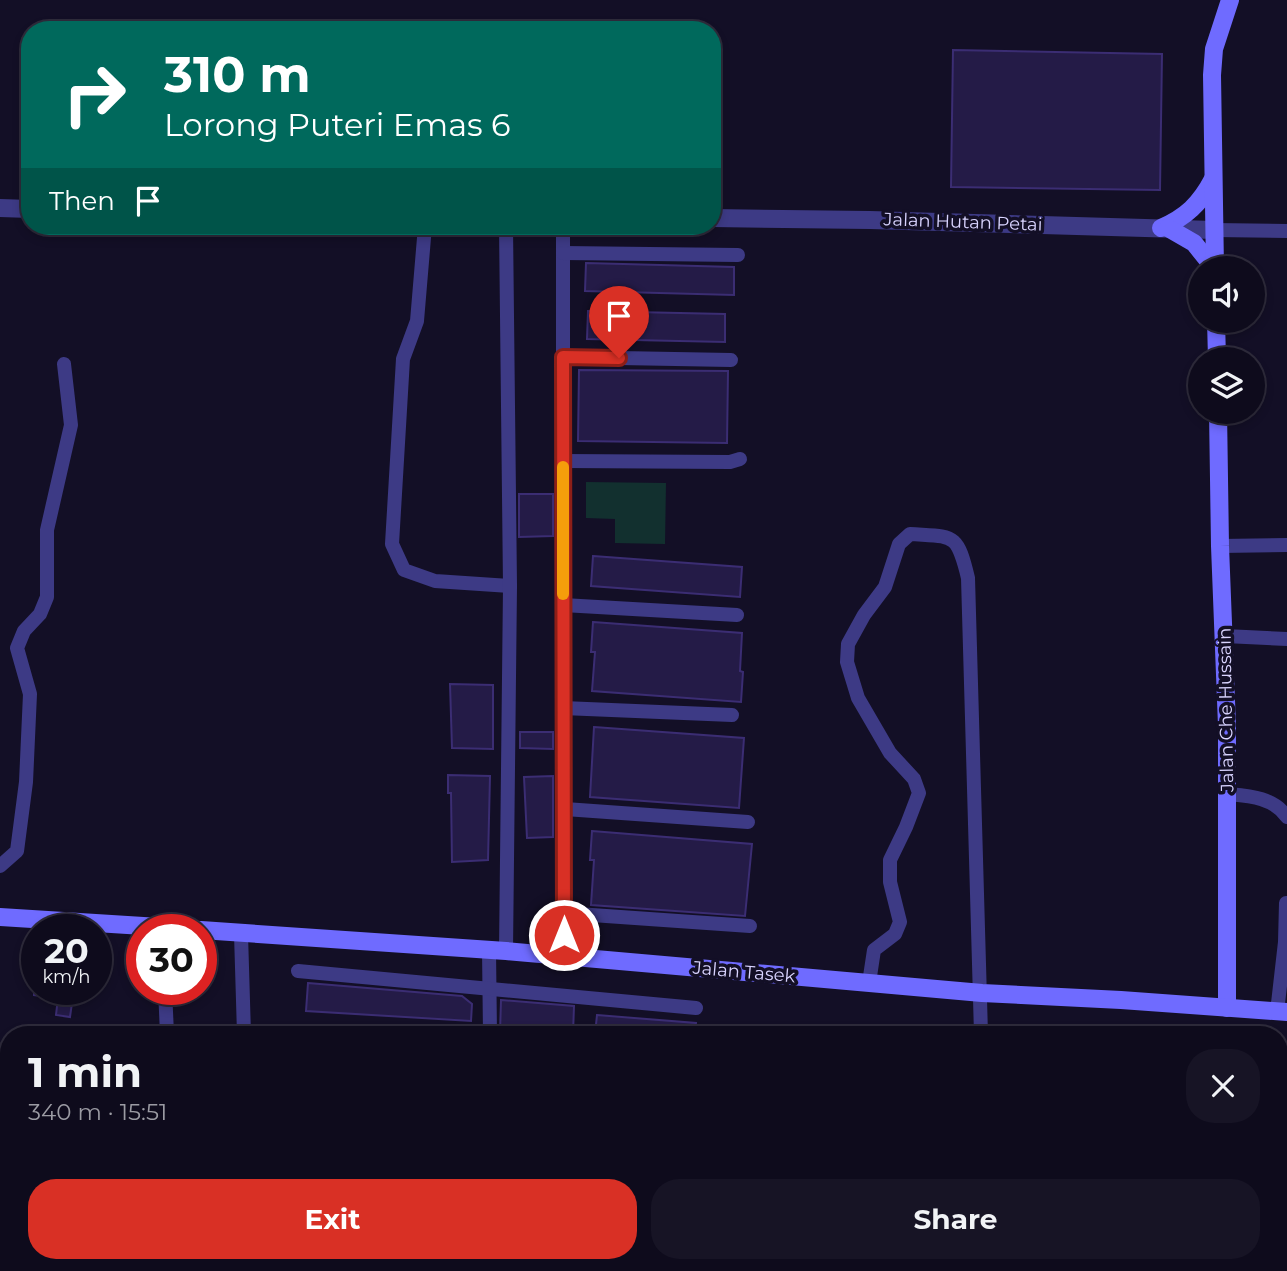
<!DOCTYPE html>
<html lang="en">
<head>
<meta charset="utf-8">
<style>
	body { margin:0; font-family:Montserrat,sans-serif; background:#171425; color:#f1f3f6; height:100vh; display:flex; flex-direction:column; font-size:26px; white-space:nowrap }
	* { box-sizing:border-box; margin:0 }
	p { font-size:23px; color:#9b9ba3 }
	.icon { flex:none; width:38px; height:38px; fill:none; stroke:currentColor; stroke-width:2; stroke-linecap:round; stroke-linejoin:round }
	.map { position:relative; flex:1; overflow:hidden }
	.sheet { position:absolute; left:0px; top:1026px; width:1288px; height:247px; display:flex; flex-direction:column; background:#0e0b1c; border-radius:28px 28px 0 0; box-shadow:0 4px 10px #0003,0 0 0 2px #2e2b3b }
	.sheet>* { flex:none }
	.hud { position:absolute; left:21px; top:21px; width:700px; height:214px; border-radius:28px; box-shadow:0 4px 10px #0003,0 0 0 2px #2e2b3b; background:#00695c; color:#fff; overflow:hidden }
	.fabs { position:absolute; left:1188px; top:256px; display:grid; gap:14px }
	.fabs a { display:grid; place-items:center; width:77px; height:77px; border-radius:50%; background:#0e0b1c; box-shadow:0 4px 10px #0003,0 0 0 2px #2e2b3b; font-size:35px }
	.speed { position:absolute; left:21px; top:914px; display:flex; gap:14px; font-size:35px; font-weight:700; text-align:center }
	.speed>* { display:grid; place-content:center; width:91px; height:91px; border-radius:50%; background:#0e0b1c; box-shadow:0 4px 10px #0003,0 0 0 2px #2e2b3b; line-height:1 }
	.speed small { font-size:18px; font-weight:400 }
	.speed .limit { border:10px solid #d22; background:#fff; color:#111 }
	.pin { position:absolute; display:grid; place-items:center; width:60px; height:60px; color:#fff; margin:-72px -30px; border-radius:50% 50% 50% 0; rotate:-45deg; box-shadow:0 0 7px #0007 }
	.pin .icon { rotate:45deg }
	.me { position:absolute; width:77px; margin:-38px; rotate:0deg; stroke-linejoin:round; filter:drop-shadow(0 0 5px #0008) }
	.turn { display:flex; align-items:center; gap:24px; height:147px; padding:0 28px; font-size:32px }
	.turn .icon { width:91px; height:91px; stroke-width:2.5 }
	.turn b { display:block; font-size:49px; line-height:60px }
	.then { display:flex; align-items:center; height:66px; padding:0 28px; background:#0003; gap:14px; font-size:26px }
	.round { display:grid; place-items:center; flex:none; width:74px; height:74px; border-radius:28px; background:#171425 }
	.head { display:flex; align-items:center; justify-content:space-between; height:119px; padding:0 28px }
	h1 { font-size:42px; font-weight:700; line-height:52px }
	.primary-button { display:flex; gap:14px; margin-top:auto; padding:14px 28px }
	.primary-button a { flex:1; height:80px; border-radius:28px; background:#d93025; color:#fff; font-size:28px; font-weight:700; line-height:80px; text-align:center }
	.primary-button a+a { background:#171425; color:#f1f3f6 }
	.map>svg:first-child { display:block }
	.green { fill:#12302f }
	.building { fill:#241b47; stroke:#3b2d73; stroke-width:2 }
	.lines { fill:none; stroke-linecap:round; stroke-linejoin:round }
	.minor { stroke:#3d3a85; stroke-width:14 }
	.tertiary { stroke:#3d3a85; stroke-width:18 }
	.secondary { stroke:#6f6bff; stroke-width:18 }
	.route-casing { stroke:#8d1f18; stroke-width:18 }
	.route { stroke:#d93025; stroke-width:12 }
	.slow { stroke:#f59e0b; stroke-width:12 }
	.labels { text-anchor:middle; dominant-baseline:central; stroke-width:7; stroke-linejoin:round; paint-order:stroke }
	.street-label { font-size:18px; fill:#d9d4ff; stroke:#130f26 }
</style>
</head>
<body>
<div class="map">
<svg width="1287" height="1271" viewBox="0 0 1287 1271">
	<rect width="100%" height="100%" fill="#130f26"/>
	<path class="green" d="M586 482 666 483 665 544 615 543V519L586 518Z"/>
	<g class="building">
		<path d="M953 50 1162 54 1160 190 951 187Z"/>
		<path d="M586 263 734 267V295L585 291Z"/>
		<path d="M588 311 725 314V342L587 339Z"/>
		<path d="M579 370 728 371 727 443 578 441Z"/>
		<path d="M519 494H553V536L519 537Z"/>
		<path d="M593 556 742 567 740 597 591 586Z"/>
		<path d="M593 622 742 633 740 671 743 672 741 702 592 691 595 652H591Z"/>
		<path d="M450 684 493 685V749L452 748Z"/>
		<path d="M594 727 744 738 739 808 590 797Z"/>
		<path d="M520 732H553V749L520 748Z"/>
		<path d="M448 775 490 776 488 860 452 862 451 793H448Z"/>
		<path d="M553 776V837L527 838 524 777Z"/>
		<path d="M592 831 752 844 745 916 591 905 594 860H590Z"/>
		<path d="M308 983 462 996 472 1004 471 1021 306 1011Z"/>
		<path d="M34 989H74L70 1017 56 1015 58 998 34 995Z"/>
		<path d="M501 1000 574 1006 573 1034 500 1033Z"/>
		<path d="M597 1015 696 1023 695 1034H595Z"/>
	</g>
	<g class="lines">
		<g class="minor">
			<path d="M425 226 417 321 403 359 392 544 404 570 435 581 510 586"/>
			<path d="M506 226 510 586 506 951"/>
			<path d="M563 226V956"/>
			<path d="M1214 230 1287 231"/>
			<path d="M563 253 738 255"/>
			<path d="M563 357 731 360"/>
			<path d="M563 461 730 462 740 459"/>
			<path d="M1220 546 1287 545"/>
			<path d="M563 605 737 615"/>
			<path d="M1225 636 1287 639"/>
			<path d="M563 708 732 715"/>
			<path d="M1227 794C1249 796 1273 797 1287 817"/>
			<path d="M565 809 748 822"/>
			<path d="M0 866 17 851 26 782 30 694 17 648 24 631 40 614 47 597V530L71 425 64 364"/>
			<path d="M563 913 750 926"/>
			<path d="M241 934 244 1034"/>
			<path d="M489 950 490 1034"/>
			<path d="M298 971 696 1008"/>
			<path d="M869 983 874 950 895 934 900 922 890 882V860L906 827 919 793 914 779 890 753 858 698 847 662 848 644 864 615 885 587 899 544 910 534C954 537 957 532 968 578L981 1034"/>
			<path d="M165 989 167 1034"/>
			<path d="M1277 1012 1285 942 1286 903"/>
			<path d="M1279 1058 1287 1059"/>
			<path d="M1279 1133H1287"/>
			<path d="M1279 1219H1287"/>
			<path d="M238 1264 239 1271"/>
			<path d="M491 1264V1271"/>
			<path d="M593 1264V1271"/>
			<path d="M712 1264V1271"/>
			<path d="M993 1264V1271"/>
		</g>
		<g class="tertiary">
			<path d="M0 208 30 209"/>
			<path d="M712 218 870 220 1214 230"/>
		</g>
		<g class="secondary">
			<path d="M1161 228C1186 217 1200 204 1213 179"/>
			<path d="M1168 228 1194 243 1214 268"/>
			<path d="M1215 268 1212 75 1214 49 1230 0"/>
			<path d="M1216 320 1217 359"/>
			<path d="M1218 411 1220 546 1227 726V1008"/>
			<path d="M0 917 191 929"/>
			<path d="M201 930 506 951 982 993 1121 1000 1287 1012"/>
		</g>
	</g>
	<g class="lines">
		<defs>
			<path id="route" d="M564 935 563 357 619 358"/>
		</defs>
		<use href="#route" class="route-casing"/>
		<use href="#route" class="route"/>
		<path class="slow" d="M563 467V594"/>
	</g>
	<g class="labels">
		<g class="street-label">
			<text transform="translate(963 222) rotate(2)">Jalan Hutan Petai</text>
			<text transform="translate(1226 710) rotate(-91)">Jalan Che Hussain</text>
			<text transform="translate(744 972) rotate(5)">Jalan Tasek</text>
		</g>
	</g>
</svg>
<div class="fabs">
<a><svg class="icon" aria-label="sound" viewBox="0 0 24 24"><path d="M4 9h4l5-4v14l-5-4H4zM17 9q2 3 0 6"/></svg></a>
<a><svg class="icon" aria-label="layers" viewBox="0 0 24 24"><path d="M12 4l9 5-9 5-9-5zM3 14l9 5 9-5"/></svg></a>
</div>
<div class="speed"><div>20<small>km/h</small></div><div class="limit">30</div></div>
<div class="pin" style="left:619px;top:358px;background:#d93025"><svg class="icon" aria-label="arrive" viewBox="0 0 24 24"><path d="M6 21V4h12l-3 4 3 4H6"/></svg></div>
<svg class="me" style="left:564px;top:935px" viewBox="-20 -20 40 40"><circle r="17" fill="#d93025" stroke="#fff" stroke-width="3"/><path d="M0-11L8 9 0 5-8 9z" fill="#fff"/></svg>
<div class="hud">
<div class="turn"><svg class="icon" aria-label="right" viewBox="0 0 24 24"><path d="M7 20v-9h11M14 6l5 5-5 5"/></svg><div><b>310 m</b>Lorong Puteri Emas 6</div></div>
<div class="then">Then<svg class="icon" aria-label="arrive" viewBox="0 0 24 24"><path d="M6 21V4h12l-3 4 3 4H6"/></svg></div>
</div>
<section class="sheet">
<div class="head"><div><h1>1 min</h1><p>340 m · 15:51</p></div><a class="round"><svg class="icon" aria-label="close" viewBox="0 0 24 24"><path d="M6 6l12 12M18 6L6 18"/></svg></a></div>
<div class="primary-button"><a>Exit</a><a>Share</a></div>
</section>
</div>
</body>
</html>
